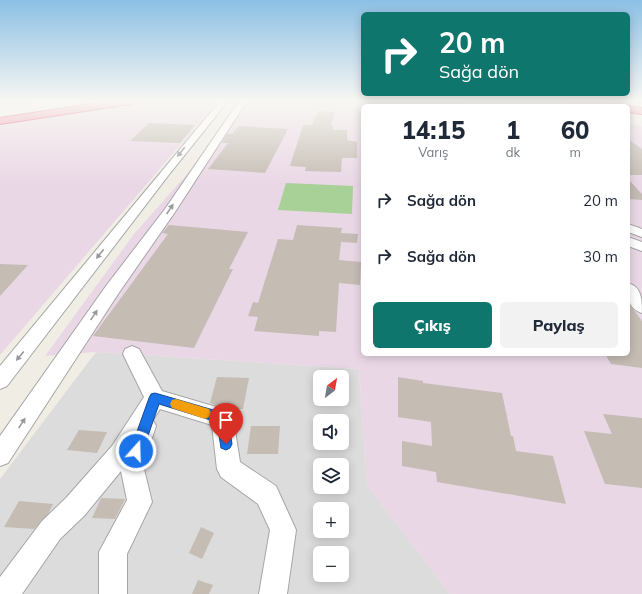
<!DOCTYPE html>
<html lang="tr">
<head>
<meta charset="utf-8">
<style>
	body { margin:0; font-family:Mulish,sans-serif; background:#f2f2f3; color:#1f2937; height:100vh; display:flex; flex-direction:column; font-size:15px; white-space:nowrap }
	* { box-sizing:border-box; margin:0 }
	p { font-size:13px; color:#747a83 }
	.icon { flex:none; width:22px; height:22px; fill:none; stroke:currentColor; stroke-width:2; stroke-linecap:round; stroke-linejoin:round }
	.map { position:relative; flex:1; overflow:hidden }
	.details { position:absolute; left:361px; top:104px; width:269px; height:252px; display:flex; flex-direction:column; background:#fff; border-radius:6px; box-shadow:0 2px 10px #0003 }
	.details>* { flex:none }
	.hud { position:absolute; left:361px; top:12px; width:269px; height:84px; border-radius:6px; box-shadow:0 2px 10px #0003; background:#0f766e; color:#fff; overflow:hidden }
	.needle { width:26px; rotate:31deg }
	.controls { position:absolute; left:313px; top:370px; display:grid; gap:8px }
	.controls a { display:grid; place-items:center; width:36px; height:36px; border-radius:6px; background:#fff; box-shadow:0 2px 10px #0003; font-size:20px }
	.pin { position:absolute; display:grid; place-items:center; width:34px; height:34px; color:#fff; margin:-41px -17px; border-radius:50% 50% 50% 0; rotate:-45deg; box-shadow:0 0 4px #0007 }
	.pin .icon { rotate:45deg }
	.me { position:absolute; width:44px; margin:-22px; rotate:20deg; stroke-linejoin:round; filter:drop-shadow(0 0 3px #0008) }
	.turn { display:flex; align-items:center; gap:14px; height:84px; padding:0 12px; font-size:18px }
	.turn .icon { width:52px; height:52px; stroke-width:2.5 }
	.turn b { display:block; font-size:28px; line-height:34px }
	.eta { display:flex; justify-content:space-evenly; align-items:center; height:68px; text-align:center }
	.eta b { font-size:24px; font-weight:800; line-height:28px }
	.cta { display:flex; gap:8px; margin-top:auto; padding:8px 12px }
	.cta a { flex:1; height:46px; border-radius:6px; background:#0f766e; color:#fff; font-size:16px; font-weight:800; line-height:46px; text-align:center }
	.cta a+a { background:#f2f2f3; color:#1f2937 }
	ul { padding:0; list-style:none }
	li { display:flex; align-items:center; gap:12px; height:56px; padding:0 12px }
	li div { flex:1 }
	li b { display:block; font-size:15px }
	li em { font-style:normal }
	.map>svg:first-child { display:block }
	.residential { fill:#dddcdc; fill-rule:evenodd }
	.industrial { fill:#ead7e6 }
	.forest { fill:#a8d198 }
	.building { fill:#c5bcb4 }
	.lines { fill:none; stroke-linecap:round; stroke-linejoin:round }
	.minor-casing { stroke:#a6a6a6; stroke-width:2 }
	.highway-casing { stroke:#e31d5f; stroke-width:2 }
	.minor { fill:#fff; fill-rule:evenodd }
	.highway { fill:#eb899a; fill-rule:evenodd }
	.oneway { fill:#9a9a9a }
	.route { fill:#1a73e8; stroke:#114b97 }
	.slow { fill:#f59e0b }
</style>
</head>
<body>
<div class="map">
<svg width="642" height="594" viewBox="0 0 642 594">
	<rect width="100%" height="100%" fill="#f0ede5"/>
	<path class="residential" d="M96 352 359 369 367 485 450 594H0V479ZM320 377H342V399H320ZM320 421H342V443H320ZM320 465H342V487H320ZM320 509H342V531H320ZM320 553H342V575H320Z"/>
	<g class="industrial">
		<path d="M0 101H52L0 107Z"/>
		<path d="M156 101H218L0 355V122L111 106Z"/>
		<path d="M258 101H424L516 106H363V354H628V123L642 126V594H450L367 485 359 369 96 352 45 356 134 234 250 103Z"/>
	</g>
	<path class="forest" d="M286 183 353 186 352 214 278 210Z"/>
	<g class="building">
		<path d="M318 111 335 112 331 125 333 126V130H347V140L357 142V158H342L341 172 305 171 306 167 290 166 303 125H312Z"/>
		<path d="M149 123 195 125 180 143 130 141Z"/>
		<path d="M239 126 288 129 265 173 208 169 228 143H222L227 134H232Z"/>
		<path d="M628 139 642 149V175H628Z"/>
		<path d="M628 179 642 194V200L628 199Z"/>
		<path d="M169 225 248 232 229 269H233L194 348 93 336 168 234 162 233Z"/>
		<path d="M297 225 342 228 341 233 358 234 357 243 341 242 339 260 361 262 360 285 339 283 336 332 319 331V336L254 331 258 317 248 316 253 302 258 303 278 239 293 240Z"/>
		<path d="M0 264 28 265 0 296Z"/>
		<path d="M628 302 642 321V368L611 364 605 354H628Z"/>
		<path d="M217 377 249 378 243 409H228L210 403Z"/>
		<path d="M398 377 423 381V383L502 393 511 436H513L516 451 553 456 566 504 437 482 436 472 402 466V441L432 446 431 422 398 417Z"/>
		<path d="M603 414 642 418V488L605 484 584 431 612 434Z"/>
		<path d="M251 426H280L278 454H247Z"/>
		<path d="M79 430 107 432 97 453 67 450Z"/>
		<path d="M101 498 125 499 115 519 92 518Z"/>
		<path d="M19 501 53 504 48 514 34 529 4 527Z"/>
		<path d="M201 527 214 533 202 559 189 553Z"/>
		<path d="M198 580 213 585 209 594H192Z"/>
	</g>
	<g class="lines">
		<defs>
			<g id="minor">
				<path d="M220 101H228L171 172 7 386 0 389V366Z"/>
				<path d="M239 101H247L175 212 118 294 8 463 0 466V436L106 286 165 209Z"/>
				<path d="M628 224 642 229V237L628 232Z"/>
				<path d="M628 237 642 242V251L628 246Z"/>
				<path d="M628 283C642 287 642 300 642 313 627 308 628 296 628 283Z"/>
				<path d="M132 346 139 349 162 391 230 411 233 418 240 462 276 486 296 530 287 594H259L270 530 258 504 221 477 217 469 212 425 160 409 153 420 156 426 143 465 152 502 127 554V594H99V552L127 500 121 471 84 516 60 539 22 594H0V577L42 521 66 498 112 446 144 397 123 354 125 349Z"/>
			</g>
			<g id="highway">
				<path d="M111 101H136L131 104 0 124V118Z"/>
				<path d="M571 101H597L613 104 614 106H589L572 103Z"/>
				<path d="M627 106H628L642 108V114L628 112Z"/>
			</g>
		</defs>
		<use href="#minor" class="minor-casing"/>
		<use href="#highway" class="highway-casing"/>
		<use href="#minor" class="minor"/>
		<use href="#highway" class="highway"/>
	</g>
	<defs><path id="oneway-solid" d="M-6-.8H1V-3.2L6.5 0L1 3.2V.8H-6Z"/></defs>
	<g class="oneway">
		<use href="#oneway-solid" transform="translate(181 152) rotate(129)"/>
		<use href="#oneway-solid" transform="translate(170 209) rotate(-56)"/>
		<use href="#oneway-solid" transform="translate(100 254) rotate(128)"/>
		<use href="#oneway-solid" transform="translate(94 315) rotate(-56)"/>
		<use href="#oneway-solid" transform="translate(20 356) rotate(130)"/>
		<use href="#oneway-solid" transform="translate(22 423) rotate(-57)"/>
	</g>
	<linearGradient id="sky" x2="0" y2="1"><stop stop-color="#8cc0e5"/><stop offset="0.55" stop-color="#f8f7f3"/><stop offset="1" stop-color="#f8f7f3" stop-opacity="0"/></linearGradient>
	<rect width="642" height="184" fill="url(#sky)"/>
	<path class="route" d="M155 393 227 414 232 444 230 448 226 450 221 448 217 422 159 404 141 456 136 458 132 456 130 451 149 398 151 394Z"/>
	<path class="slow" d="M176 399 209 409 211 413 209 417 205 419 172 408 170 404 172 400Z"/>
</svg>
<div class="controls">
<a><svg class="needle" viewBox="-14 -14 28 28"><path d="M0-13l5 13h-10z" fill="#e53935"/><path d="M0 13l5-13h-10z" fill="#747a83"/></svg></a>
<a><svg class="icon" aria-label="sound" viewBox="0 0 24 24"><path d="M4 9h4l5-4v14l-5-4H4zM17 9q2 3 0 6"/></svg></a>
<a><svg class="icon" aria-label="layers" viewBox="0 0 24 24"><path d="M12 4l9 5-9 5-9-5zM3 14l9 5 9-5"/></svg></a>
<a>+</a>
<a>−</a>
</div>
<div class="pin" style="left:226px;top:444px;background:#d93025"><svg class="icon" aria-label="arrive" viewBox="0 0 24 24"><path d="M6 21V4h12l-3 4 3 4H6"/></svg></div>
<svg class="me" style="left:136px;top:451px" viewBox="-20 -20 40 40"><circle r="17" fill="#1a73e8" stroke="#fff" stroke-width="3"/><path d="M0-11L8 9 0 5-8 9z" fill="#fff"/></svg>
<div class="hud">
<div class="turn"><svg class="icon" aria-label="right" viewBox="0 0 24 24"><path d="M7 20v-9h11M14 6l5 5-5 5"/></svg><div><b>20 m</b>Sağa dön</div></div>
</div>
<section class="details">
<div class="eta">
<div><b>14:15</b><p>Varış</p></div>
<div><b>1</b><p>dk</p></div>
<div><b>60</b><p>m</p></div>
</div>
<ul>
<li><svg class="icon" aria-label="right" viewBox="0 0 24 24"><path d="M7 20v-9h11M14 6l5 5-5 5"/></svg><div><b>Sağa dön</b></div><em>20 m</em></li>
<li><svg class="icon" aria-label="right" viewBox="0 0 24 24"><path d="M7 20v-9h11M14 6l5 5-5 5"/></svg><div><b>Sağa dön</b></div><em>30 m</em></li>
</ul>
<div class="cta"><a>Çıkış</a><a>Paylaş</a></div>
</section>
</div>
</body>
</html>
